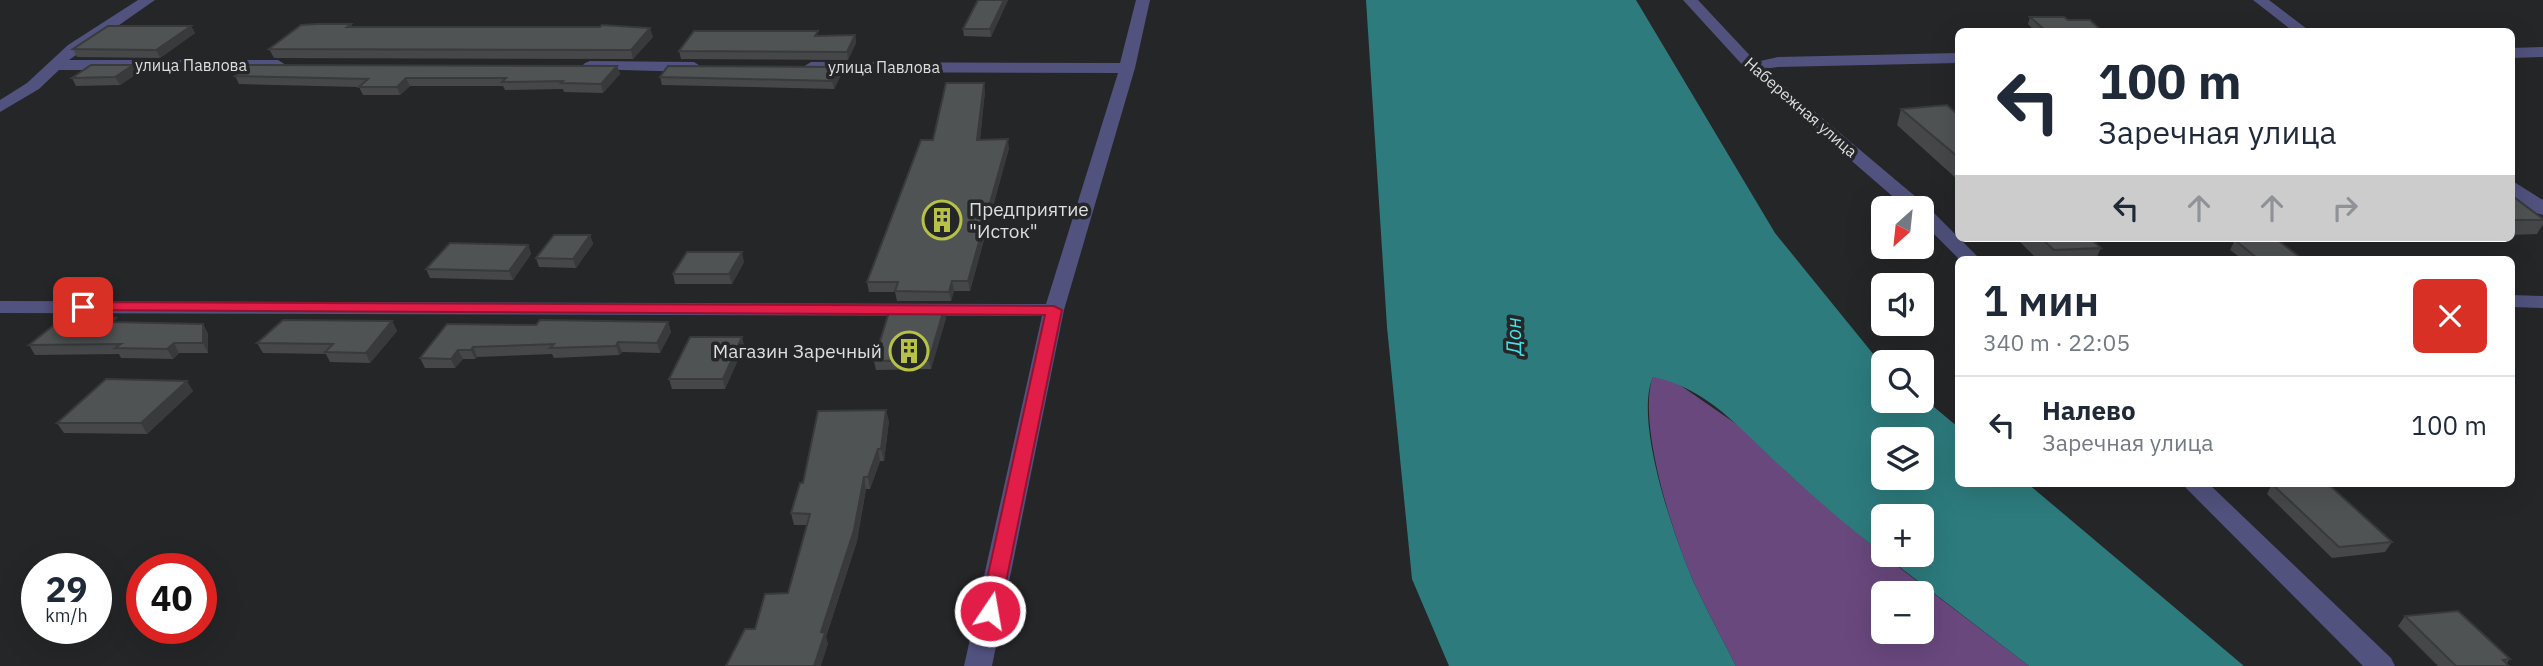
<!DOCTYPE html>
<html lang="ru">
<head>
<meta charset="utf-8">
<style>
	body { margin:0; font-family:"IBM Plex Sans",sans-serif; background:#f6f6f7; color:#1f2937; height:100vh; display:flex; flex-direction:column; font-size:26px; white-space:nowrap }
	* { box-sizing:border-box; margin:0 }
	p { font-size:23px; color:#747a83 }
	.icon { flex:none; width:38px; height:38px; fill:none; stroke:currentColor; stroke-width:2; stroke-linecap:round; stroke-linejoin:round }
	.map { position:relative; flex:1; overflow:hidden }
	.side { position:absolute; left:1955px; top:256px; width:560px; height:231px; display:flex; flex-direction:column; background:#fff; border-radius:10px; box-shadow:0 7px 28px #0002 }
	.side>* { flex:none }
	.banner { position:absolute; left:1955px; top:28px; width:560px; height:214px; border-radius:10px; box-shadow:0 7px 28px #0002; background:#fff; color:#1f2937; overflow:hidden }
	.needle { width:46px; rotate:207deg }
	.tools { position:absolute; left:1871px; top:196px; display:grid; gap:14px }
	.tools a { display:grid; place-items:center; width:63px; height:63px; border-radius:10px; background:#fff; box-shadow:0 7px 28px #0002; font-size:35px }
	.speed { position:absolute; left:21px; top:553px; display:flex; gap:14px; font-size:35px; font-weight:700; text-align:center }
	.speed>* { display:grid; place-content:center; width:91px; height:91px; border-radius:50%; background:#fff; box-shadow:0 7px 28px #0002; line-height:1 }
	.speed small { font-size:18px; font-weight:400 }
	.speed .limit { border:10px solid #d22; background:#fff; color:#111 }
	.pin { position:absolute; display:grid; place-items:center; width:60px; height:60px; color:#fff; margin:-30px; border-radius:14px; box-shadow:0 4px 10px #0006 }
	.me { position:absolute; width:77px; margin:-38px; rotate:12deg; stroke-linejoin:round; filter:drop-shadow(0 0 5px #0008) }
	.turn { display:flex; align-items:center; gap:24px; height:147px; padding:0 28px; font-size:32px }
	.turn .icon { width:91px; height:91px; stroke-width:2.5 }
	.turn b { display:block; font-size:49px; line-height:60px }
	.lanes { display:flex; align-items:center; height:66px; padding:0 28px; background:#0003; justify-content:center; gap:35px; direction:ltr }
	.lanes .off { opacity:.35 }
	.round { display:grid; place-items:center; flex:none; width:74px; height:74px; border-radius:10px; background:#f6f6f7 }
	.headline { display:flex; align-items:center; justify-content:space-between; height:119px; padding:0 28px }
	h1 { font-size:42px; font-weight:600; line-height:52px }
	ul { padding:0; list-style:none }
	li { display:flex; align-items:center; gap:21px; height:98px; padding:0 28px; border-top:2px solid #e0e1e3 }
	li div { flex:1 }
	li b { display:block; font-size:26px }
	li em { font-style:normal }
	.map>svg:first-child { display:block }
	.forest { fill:#69487e; fill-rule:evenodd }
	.water { fill:#2d7b7d; fill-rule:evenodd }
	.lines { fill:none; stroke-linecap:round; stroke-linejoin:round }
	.minor { fill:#51527d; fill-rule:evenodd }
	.wall { fill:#454748 }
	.shaded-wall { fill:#383a3b }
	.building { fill:#505354; stroke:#383a3b; stroke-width:2 }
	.route { fill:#e11d48; stroke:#92132f; stroke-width:2 }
	.labels { text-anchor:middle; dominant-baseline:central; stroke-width:7; stroke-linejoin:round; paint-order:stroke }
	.far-street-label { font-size:16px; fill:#dddee0; stroke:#252628 }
	.poi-label { font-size:19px; fill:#dddee0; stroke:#252628; text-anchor:start }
	.water-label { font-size:21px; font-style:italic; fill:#49dfe4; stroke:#252628 }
</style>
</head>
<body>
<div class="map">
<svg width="2543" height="666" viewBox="0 0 2543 666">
	<rect width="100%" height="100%" fill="#252628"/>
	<path class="forest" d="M1653 376 1674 381 1745 430 1786 471 1883 555 2029 666H1736C1723 640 1709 615 1697 589 1675 543 1636 424 1653 376ZM1883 593H1922V632H1883Z"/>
	<path class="water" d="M1366 0H1636L1775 233 1883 366V401H1922V397L1958 427V483H2027L2244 666H2029L1884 555H1922V516H1883V554C1850 528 1818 501 1788 473 1746 436 1710 388 1653 377 1633 421 1676 544 1697 589 1709 615 1723 640 1736 666H1449L1412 579 1387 327ZM1883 439H1922V478H1883Z"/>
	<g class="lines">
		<g class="minor">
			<path d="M138 0H155L69 60H278L286 65 278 70H59L39 89 0 112V100L27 83 68 45Z"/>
			<path d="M1136 0H1150L1135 68 1064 310 992 666H964L1042 316 0 313V301L1046 304 1118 73 811 72 803 67 811 62 1120 63Z"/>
			<path d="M1683 0H1698L1756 62 1778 57 1958 53V63L1778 67 1764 69 1929 208 1980 259H1959L1922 222V208H1906L1747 70Z"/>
			<path d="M2253 0H2269L2311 32H2294Z"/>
			<path d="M2543 47V57L2511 58V48Z"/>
			<path d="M590 61 694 62 702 67 694 72 585 69 582 66 585 63Z"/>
			<path d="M2511 180 2543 200V215L2536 213 2511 194Z"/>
			<path d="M2511 295 2543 296V308L2511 307Z"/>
			<path d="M2181 483H2208L2391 658 2395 666H2363Z"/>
		</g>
	</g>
	<g class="wall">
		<path d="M1008 0 991 37 964 36 963 29Z"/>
		<path d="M2030 17 2103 32H2035L2028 24Z"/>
		<path d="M351 24 352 27 653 37 633 59 274 58 269 49Z"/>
		<path d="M191 26 195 33 160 58 77 57 73 49Z"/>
		<path d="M855 35 856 43 848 60 681 59 679 51 819 36Z"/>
		<path d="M617 66 620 74 603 93 564 92 563 89 505 90 503 86H410L400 95H363L359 87 239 84 235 76Z"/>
		<path d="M839 67 841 75 834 89 662 85 660 77Z"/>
		<path d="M138 73 120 85 76 86 72 78Z"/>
		<path d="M985 91 980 140 1009 148 970 291H954L951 301H897L895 292H869L867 282 933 140Z"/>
		<path d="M1901 109 1958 115V180L1897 125Z"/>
		<path d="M2511 195 2543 219V224L2537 234 2511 235Z"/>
		<path d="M590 235 593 244 576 268 539 267 536 258Z"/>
		<path d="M2016 238H2090L2101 248 2096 259H2037Z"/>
		<path d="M2235 240 2301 258 2300 259H2242L2230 250Z"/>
		<path d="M528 245 531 254 513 280 430 278 426 269Z"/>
		<path d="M744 262 732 284H675L673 274Z"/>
		<path d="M946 318 931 369 876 370 874 361Z"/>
		<path d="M392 321 397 331 370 363 330 362 326 354 263 353 257 343Z"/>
		<path d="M118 322 203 324 208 334V353H179L173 359 121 358 119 354 35 355 29 345Z"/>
		<path d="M668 322 671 332 660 353 622 352 619 355 554 358 552 354 477 357 475 359H463L455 368H425L420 358 536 325Z"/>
		<path d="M742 337 744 346 725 389H672L669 379Z"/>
		<path d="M193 391 147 434 64 433 57 423Z"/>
		<path d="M889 421 884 461H880L870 489H866L857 541 826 637 828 644 755 629 788 593 807 525H794L791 513 803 483Z"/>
		<path d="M2272 484 2392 542 2385 552 2332 558 2267 494Z"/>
		<path d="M2405 616 2510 659 2506 664 2509 666H2438L2398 626Z"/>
	</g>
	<g class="shaded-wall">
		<path d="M1004 0H1008L991 37 990 29Z"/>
		<path d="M191 26 195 33 160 58 156 50Z"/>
		<path d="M650 28 653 37 633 59 631 50Z"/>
		<path d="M855 35 856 43 848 60 847 52Z"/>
		<path d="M133 65 138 73 120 85 115 77Z"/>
		<path d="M617 66 620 74 603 93 601 84Z"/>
		<path d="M839 67 841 75 834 89 832 81Z"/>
		<path d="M406 78 410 86 400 95 397 87Z"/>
		<path d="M984 83 985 91 979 148 977 140Z"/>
		<path d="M1008 139 1009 148 970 291 968 281Z"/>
		<path d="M590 235 593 244 576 268 573 259Z"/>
		<path d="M528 245 531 254 513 280 509 271Z"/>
		<path d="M742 252 744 262 732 284 729 274Z"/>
		<path d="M952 281 954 291 951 301 949 292Z"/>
		<path d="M944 309 946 318 931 369 929 360Z"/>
		<path d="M392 321 397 331 370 363 366 353Z"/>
		<path d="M668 322 671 332 660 353 657 343Z"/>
		<path d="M203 324 208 334V353L203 343Z"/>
		<path d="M742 337 744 346 725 389 723 379Z"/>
		<path d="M618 342 622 352 619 355 616 346Z"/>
		<path d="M174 343 179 353 173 359 167 349Z"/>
		<path d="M473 347 477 357 475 359 471 350Z"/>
		<path d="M458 350 463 359 455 368 451 359Z"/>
		<path d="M187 381 193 391 147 434 141 423Z"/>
		<path d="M886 410 889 421 884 461 881 449Z"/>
		<path d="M878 449 880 461 870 489 868 477Z"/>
		<path d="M864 477 866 489 857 541 826 637 828 644 821 666H814L821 632Z"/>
	</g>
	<g class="building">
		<path d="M978 0H1004L990 29H963Z"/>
		<path d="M2030 17H2064L2068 20H2090L2103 32H2047Z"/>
		<path d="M317 24H351L347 27H600L602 25 650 28 631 50 269 49 301 25Z"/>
		<path d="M108 26H191L156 50 73 49Z"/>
		<path d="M694 31H818L815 36 855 35 847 52 679 51Z"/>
		<path d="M91 65H133L115 77 72 78Z"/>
		<path d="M250 65 617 66 601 84 561 83 563 81 502 82 506 78H406L397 87H359L368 79 235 76Z"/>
		<path d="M668 66 839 67 832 81 660 77Z"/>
		<path d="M946 83H984L977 140 1008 139 968 281H952L949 292 895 291 898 282H867L921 140H933Z"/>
		<path d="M1947 105 1958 115V157L1901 109Z"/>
		<path d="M2511 195 2543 219V220H2511Z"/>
		<path d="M554 235H590L573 259 536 258Z"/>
		<path d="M2041 238H2090L2101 248 2054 250Z"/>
		<path d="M2272 238H2275L2301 258 2258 259 2235 240Z"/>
		<path d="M450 243 528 245 509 271 426 269Z"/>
		<path d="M687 252H742L729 274H673Z"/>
		<path d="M890 309H944L929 360 874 361Z"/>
		<path d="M64 317 116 318 112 322 203 324V343H174L167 349 115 348 121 344 29 345Z"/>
		<path d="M283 320 392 321 366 353 325 352 333 344 257 343Z"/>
		<path d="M540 320 668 322 657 343 618 342 616 346 550 348 554 344 473 347 471 350H458L451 359 420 358 447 324 536 325Z"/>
		<path d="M690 337H742L723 379H669Z"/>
		<path d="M106 379 187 381 141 423H57Z"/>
		<path d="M886 410 881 449H878L868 477H864L854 530 821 632 825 633 814 666H726L745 629H755L765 594 788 593 810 514 791 513 800 483H803L818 411Z"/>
		<path d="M2285 483H2327L2392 542 2339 547 2272 484Z"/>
		<path d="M2458 611 2510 659 2503 660 2509 666H2456L2405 616Z"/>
	</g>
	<path class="route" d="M83 302 1054 306 1062 310 1000 611 997 617 990 619 983 617 980 611 1045 315 78 310 76 307 78 304Z"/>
	<defs>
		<symbol id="building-ring" viewBox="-11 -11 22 22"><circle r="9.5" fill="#252628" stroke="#b8c147" stroke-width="1.5"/><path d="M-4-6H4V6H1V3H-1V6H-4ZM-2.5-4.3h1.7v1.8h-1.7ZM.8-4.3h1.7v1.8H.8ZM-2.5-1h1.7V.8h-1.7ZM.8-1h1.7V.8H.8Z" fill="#b8c147"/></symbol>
	</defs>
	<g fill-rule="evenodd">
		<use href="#building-ring" x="920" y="198" width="44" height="44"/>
		<use href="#building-ring" x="887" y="329" width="44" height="44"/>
	</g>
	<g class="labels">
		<g class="far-street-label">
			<text x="191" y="65">улица Павлова</text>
			<text x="884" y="67">улица Павлова</text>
			<text transform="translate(1801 107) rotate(41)">Набережная улица</text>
		</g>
		<g class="poi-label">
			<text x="969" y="209">Предприятие<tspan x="969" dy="22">"Исток"</tspan></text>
			<text x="882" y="351" text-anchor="end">Магазин Заречный</text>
		</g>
		<g class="water-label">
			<text transform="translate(1513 336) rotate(-91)">Дон</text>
		</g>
	</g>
</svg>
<div class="tools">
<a><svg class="needle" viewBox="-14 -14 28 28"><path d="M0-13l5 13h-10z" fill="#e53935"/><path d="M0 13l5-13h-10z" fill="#747a83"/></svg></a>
<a><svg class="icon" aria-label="sound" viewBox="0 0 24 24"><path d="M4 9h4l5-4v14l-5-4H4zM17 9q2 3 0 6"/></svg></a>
<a><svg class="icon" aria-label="search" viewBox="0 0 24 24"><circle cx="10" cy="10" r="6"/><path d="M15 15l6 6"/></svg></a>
<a><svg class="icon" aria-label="layers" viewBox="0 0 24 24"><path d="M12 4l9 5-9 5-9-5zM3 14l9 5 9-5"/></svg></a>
<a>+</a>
<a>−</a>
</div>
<div class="speed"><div>29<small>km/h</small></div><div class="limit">40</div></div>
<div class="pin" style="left:83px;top:307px;background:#d93025"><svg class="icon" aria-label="arrive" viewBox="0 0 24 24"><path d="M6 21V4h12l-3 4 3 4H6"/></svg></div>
<svg class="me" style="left:990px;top:611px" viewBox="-20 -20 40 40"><circle r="17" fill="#e11d48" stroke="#fff" stroke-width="3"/><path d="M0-11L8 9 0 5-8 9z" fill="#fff"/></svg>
<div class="banner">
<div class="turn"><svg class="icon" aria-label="left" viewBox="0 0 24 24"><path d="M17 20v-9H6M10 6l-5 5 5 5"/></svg><div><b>100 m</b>Заречная улица</div></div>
<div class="lanes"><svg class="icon" aria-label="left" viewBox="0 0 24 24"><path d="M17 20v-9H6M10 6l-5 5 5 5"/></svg><svg class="icon off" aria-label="ahead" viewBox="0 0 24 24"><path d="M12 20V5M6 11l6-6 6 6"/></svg><svg class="icon off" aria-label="ahead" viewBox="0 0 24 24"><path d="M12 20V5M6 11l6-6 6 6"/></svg><svg class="icon off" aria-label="right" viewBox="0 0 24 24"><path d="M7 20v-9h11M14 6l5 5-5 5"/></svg></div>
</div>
<section class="side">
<div class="headline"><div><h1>1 мин</h1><p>340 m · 22:05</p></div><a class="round" style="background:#d93025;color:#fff"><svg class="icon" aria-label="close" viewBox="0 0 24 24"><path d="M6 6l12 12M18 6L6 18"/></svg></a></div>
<ul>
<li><svg class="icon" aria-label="left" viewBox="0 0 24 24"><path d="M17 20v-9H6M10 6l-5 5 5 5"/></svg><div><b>Налево</b><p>Заречная улица</p></div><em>100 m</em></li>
</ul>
</section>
</div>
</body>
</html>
